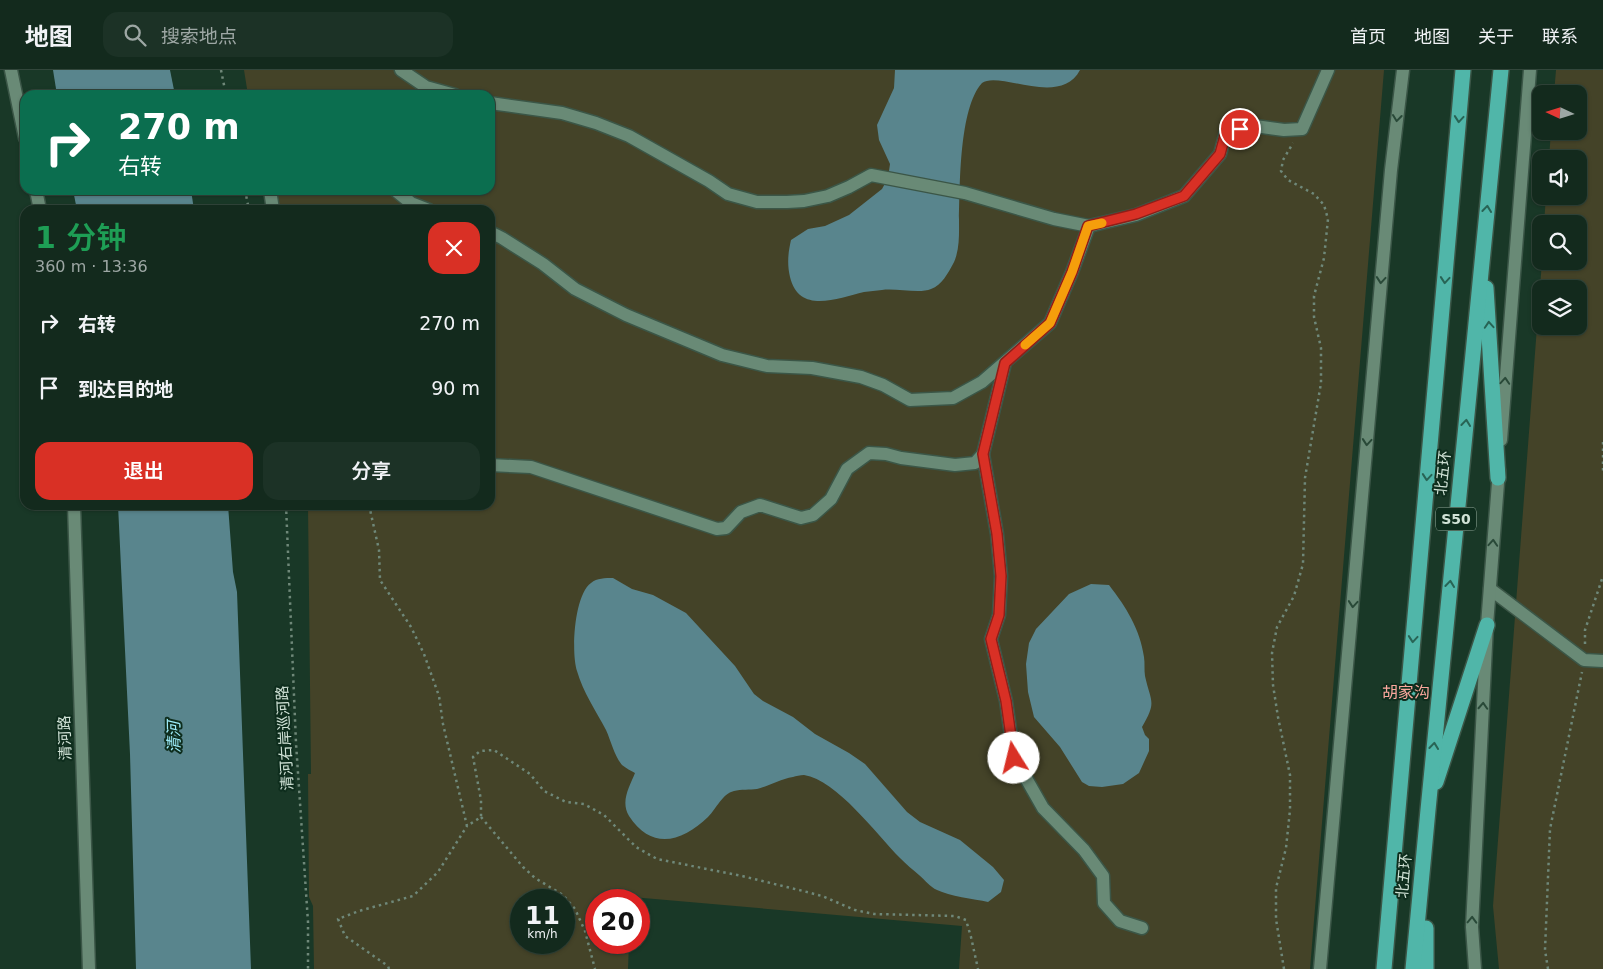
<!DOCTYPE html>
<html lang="zh">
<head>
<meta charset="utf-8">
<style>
	body { margin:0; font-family:"DejaVu Sans","Noto Sans SC",sans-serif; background:#1c3226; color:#f1f3f6; height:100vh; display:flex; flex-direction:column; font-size:19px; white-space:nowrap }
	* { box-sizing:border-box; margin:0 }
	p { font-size:16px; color:#9da7a4 }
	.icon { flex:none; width:28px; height:28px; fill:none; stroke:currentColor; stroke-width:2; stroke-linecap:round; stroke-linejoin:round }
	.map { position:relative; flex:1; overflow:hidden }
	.sheet { position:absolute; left:20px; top:135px; width:475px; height:305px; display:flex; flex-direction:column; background:#132a1d; border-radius:15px; box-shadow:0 1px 4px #0004,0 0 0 1px #32463b }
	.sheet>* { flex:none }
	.hud { position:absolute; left:20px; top:20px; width:475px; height:105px; border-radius:15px; box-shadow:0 1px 4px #0004,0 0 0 1px #32463b; background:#0b6e4f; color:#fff; overflow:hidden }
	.needle { width:32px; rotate:274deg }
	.controls { position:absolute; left:1532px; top:15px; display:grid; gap:10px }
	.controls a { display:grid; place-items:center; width:55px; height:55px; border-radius:10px; background:#132a1d; box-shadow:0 1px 4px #0004,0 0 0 1px #32463b; font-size:25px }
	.speed { position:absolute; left:510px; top:819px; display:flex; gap:10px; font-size:25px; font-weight:700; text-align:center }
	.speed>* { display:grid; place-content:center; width:65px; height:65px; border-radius:50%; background:#132a1d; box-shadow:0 1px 4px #0004,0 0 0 1px #32463b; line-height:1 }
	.speed small { font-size:12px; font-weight:400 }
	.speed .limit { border:8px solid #d22; background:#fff; color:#111 }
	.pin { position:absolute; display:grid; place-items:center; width:42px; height:42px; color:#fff; margin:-21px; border:2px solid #fff; border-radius:50%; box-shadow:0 1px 5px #0007 }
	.me { position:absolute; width:55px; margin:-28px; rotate:351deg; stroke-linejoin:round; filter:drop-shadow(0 0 4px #0008) }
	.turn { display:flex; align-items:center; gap:18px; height:105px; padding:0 15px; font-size:22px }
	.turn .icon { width:65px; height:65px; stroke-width:2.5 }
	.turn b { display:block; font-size:35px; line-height:42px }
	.round { display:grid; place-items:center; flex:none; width:52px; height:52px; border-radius:15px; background:#1c3226 }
	.summary { display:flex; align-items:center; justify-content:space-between; height:85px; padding:0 15px }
	h1 { font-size:30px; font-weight:600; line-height:38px; color:#1e9e55 }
	.cta { display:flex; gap:10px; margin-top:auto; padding:10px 15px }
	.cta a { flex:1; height:58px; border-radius:15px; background:#d93025; color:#fff; font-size:20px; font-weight:600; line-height:58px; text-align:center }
	.cta a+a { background:#1c3226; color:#f1f3f6 }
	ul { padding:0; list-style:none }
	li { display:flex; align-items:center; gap:15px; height:65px; padding:0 15px }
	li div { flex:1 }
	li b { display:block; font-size:19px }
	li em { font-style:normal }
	header { display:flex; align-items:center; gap:30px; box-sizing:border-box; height:70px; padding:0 25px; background:#132a1d; border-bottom:1px solid #32463b }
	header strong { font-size:24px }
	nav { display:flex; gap:28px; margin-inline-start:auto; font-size:18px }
	.search { width:350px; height:45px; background:#1c3226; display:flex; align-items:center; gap:12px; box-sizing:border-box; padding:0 18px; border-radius:15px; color:#9da7a4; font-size:19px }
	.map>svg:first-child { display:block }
	.green { fill:#444328; fill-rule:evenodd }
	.water { fill:#59858d }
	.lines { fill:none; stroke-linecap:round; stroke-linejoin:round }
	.minor-casing { stroke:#3b5647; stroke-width:15 }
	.highway-casing { stroke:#3b5647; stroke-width:18 }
	.path { stroke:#6f8879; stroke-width:2.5; stroke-dasharray:2.5 4; stroke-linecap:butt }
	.minor { stroke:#698a76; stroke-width:12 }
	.highway { stroke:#50b6a9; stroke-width:15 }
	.oneway { stroke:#294938 }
	.oneway2 { stroke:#286455 }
	.route-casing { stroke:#8d1f18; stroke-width:12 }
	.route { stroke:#d93025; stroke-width:9 }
	.slow { stroke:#f59e0b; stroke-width:9 }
	.labels { text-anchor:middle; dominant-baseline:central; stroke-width:4; stroke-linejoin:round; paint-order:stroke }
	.shield { fill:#0e2d1d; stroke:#96ac9e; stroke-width:1 }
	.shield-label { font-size:14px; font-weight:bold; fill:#d0e2d6 }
	.street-label { font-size:15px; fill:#d0e2d6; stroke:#0e2d1d }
	.neighbourhood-label { font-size:16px; fill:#faa79d; stroke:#0e2d1d }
	.water-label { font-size:16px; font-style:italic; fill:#9eedfb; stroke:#0e2d1d }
</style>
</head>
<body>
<header>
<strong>地图</strong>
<div class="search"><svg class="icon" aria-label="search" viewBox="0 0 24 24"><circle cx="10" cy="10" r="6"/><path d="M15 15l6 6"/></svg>搜索地点</div>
<nav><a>首页</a><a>地图</a><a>关于</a><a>联系</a></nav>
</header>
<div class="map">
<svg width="1603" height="899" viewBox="0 0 1603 899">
	<rect width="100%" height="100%" fill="#193827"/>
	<g class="green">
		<path d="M244 0H1384L1310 899H959L962 856 632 827V830H596V872L629 873 628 899H314L313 836 309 827 308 704H311L308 435H490V140H269L266 120H490V25H248ZM521 830H564V872H521Z"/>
		<path d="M1556 0H1603V899H1499L1493 836 1542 191H1579V154H1544L1546 126H1579V89H1549L1551 61H1579V24H1554ZM1541 219H1579V256H1541Z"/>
	</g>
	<g class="water">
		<path d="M53 0H170L175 25H57Z"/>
		<path d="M895 0H1080C1060 38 999 0 982 13 959 38 960 116 959 149 959 163 960 181 953 194 948 203 942 215 931 219 920 224 896 218 882 220 876 221 870 221 864 222 838 228 799 245 790 207 787 194 788 183 791 170L808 159 825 156 849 145 882 119 888 108 890 94 879 70 877 55 894 18Z"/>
		<path d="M73 120H191L194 140H77Z"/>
		<path d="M118 435H228L233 502 237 522 251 899H136L130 684Z"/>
		<path d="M613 508 632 519 653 525 686 543 735 596 754 624 763 631 793 647 815 664 849 683 865 694 907 742 920 752 960 770 993 797 1004 810 1001 822 988 832C974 829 949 826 937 820 930 817 925 810 919 805 913 800 906 794 900 788 876 764 837 710 804 705 800 705 796 706 793 707 780 709 769 716 757 719 750 720 741 719 734 721 722 724 717 738 708 747 682 772 652 781 629 746 620 731 630 716 635 703 631 701 626 698 622 695 614 685 611 671 606 660 596 641 583 622 577 601 571 583 574 525 591 513 597 508 605 508 613 508Z"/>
		<path d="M1091 514 1109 515C1126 537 1140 559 1144 587 1145 593 1144 600 1145 606 1151 633 1157 631 1142 657L1145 665 1149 669V681L1139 703 1123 714 1102 717 1089 716 1082 712 1060 677 1034 647 1028 622 1026 594 1029 573 1036 559 1069 524Z"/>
	</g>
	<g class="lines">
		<defs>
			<g id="minor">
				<path d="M11 0 25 68"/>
				<path d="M401 0 426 17 455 25"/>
				<path d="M490 33 562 43 596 53 629 66 709 111 728 124 757 132H787L804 131 828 126 849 117 871 105 965 123 1054 149 1089 156 1136 145 1184 126 1220 84 1226 62 1255 56 1284 60 1302 59 1328 0"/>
				<path d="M36 120 40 140"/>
				<path d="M270 120 273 140"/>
				<path d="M395 120 411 133 429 140"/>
				<path d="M490 162 502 168 543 194 575 219 626 245 722 285 767 296 812 298 861 307 883 315 910 330 953 328 982 312 1050 253 1072 202 1089 156"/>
				<path d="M1501 370 1530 0"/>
				<path d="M983 384 997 464 1001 506 999 545 991 569 1006 631 1014 687 1043 738 1084 780 1103 806 1104 833 1120 851 1142 858"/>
				<path d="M490 395 531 397 717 459 726 458 741 442 760 435 801 448 813 445 831 429 847 399 869 383 886 384 901 388 955 395 975 393 983 384 1005 293"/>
				<path d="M74 435 89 899"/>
				<path d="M1490 519 1584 590 1603 591"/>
				<path d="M1320 899 1391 100 1403 0"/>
				<path d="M1475 899 1472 857 1487 555 1499 400"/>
			</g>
			<g id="highway">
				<path d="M1486 218 1498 408"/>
				<path d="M1436 712 1487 555"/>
				<path d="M1426 858V899"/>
				<path d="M1384 899 1463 0"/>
				<path d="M1413 899 1428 740 1501 0"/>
			</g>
		</defs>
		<use href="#minor" class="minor-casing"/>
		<use href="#highway" class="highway-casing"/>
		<g class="path">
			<path d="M221 0 226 25"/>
			<path d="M245 120 249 140"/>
			<path d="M1603 372V401"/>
			<path d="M286 435 296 673 308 852V899"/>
			<path d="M369 435 379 480 380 510 411 557 424 584 439 626 443 654 467 756 481 747V730L473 687 480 681 494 680 530 704 544 721 566 732 584 734 604 745 636 777 657 789 742 806 803 821 822 826 855 840 874 844 955 846 966 850 971 867 978 899"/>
			<path d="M1585 574V560L1603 506"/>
			<path d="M481 747 523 797 535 808 563 825 575 839 585 861 595 899"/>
			<path d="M389 899 388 896 345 866 338 849 359 841 413 826 438 802 467 756"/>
			<path d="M1284 899 1276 849V818L1286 778 1290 740V705L1278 647 1273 615 1272 583 1277 557 1294 526 1303 494 1305 408 1321 313V278L1314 247V226L1324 188 1328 149 1324 135 1314 124 1288 110 1281 101 1283 90 1293 73"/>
			<path d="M1548 899 1545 880 1550 759 1582 602"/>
		</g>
		<use href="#minor" class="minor"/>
		<use href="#highway" class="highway"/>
	</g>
	<defs><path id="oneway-chevron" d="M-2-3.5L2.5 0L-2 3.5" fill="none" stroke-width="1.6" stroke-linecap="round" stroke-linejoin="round" transform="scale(1.25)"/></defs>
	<g class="oneway">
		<use href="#oneway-chevron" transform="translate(1397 48) rotate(97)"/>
		<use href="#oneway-chevron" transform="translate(1381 210) rotate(95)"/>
		<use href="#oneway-chevron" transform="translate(1505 311) rotate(-86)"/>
		<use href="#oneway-chevron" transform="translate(1367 372) rotate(95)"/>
		<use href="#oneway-chevron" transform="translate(1493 473) rotate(-86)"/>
		<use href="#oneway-chevron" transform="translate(1353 534) rotate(95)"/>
		<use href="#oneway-chevron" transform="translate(1483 636) rotate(-87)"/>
		<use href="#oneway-chevron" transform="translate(1472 850) rotate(-88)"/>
	</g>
	<g class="oneway2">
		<use href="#oneway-chevron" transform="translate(1459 49) rotate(95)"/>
		<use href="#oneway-chevron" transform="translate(1487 139) rotate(-84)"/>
		<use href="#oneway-chevron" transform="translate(1445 210) rotate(95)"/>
		<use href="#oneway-chevron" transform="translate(1489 255) rotate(-94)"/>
		<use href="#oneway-chevron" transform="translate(1466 353) rotate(-84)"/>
		<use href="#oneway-chevron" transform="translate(1427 407) rotate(95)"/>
		<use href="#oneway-chevron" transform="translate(1450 514) rotate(-84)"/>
		<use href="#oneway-chevron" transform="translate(1413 569) rotate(95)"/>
		<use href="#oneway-chevron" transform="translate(1434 676) rotate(-84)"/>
	</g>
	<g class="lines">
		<defs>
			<path id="route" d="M1014 688 1006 631 991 569 999 545 1001 506 997 464 983 384 1005 293 1050 253 1072 202 1088 156 1136 144 1184 126 1220 84 1226 62 1240 59"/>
		</defs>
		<use href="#route" class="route-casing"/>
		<use href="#route" class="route"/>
		<path class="slow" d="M1025 275 1050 253 1072 202 1088 156 1102 153"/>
	</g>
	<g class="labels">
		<rect class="shield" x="1436" y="437.5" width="40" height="23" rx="4"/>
		<g class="shield-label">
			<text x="1456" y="449">S50</text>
		</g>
		<g class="street-label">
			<text transform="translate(1443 403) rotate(-84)">北五环</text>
			<text transform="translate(65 668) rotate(-92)">清河路</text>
			<text transform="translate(285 668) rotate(-93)">清河右岸巡河路</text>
			<text transform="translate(1404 806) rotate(-85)">北五环</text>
		</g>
		<g class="neighbourhood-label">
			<text x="1406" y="622">胡家沟</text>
		</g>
		<g class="water-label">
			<text transform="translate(174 667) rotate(-91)">清河</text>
		</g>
	</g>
</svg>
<div class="controls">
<a><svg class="needle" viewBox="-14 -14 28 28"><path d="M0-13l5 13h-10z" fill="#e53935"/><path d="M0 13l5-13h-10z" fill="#9da7a4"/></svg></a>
<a><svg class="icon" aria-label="sound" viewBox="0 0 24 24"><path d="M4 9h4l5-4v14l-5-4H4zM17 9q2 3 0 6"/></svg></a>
<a><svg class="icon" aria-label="search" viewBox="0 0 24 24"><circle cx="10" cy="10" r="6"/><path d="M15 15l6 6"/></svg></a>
<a><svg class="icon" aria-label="layers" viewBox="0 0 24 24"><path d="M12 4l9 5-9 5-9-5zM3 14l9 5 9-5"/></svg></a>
</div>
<div class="speed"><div>11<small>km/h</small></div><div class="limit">20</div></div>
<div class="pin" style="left:1240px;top:59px;background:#d93025"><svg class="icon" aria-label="arrive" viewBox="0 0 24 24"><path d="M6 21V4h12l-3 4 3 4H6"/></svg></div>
<svg class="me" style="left:1014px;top:688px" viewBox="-20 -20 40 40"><circle r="19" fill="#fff"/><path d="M0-13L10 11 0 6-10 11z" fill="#d93025"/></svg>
<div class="hud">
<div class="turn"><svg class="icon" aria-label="right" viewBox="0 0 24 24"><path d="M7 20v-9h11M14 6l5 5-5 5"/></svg><div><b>270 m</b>右转</div></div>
</div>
<section class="sheet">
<div class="summary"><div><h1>1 分钟</h1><p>360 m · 13:36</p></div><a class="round" style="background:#d93025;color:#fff"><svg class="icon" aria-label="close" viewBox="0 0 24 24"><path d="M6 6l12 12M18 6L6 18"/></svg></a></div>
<ul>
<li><svg class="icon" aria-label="right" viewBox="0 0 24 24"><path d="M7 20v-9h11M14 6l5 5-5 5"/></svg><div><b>右转</b></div><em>270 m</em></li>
<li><svg class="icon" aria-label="arrive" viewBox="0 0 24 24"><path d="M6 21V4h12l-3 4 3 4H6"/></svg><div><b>到达目的地</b></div><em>90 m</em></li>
</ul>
<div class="cta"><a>退出</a><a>分享</a></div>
</section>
</div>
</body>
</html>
